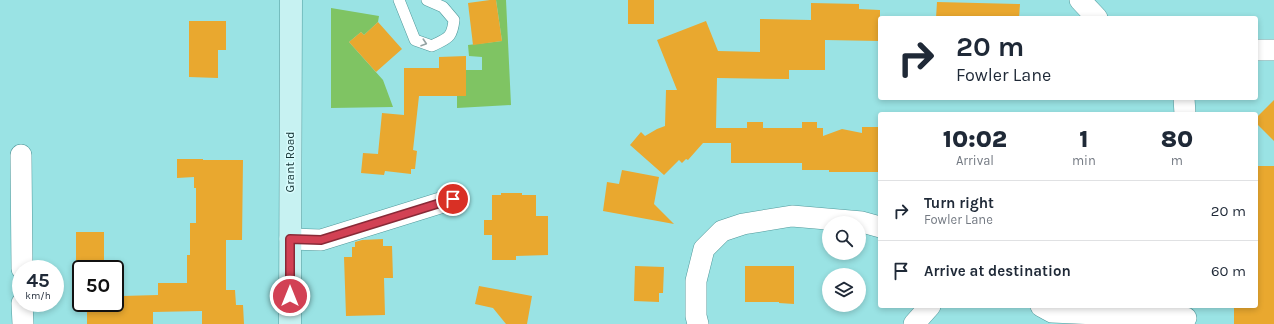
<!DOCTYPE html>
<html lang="en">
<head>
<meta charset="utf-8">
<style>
	body { margin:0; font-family:Karla,sans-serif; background:#f2f2f3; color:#1f2937; height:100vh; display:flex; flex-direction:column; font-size:15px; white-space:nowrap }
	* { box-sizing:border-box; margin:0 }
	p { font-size:13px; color:#747a83 }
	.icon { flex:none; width:22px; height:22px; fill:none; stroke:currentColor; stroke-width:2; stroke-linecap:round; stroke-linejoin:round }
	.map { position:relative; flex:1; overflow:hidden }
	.panel { position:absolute; left:878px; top:112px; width:380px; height:196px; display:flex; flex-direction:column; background:#fff; border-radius:4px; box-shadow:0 2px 6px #0003 }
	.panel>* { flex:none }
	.guide { position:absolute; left:878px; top:16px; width:380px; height:84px; border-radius:4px; box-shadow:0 2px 6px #0003; background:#fff; color:#1f2937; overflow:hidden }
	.controls { position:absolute; left:822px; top:216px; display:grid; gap:8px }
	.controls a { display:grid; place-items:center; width:44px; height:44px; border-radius:50%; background:#fff; box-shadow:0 2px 6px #0003; font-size:20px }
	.speed { position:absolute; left:12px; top:260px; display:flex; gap:8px; font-size:20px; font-weight:700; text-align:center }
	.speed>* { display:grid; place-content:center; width:52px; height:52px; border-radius:50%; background:#fff; box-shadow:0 2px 6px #0003; line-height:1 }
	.speed small { font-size:10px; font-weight:400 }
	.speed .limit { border:2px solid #111; border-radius:6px; background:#fff; color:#111 }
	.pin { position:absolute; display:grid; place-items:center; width:34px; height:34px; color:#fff; margin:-17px; border:2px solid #fff; border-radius:50%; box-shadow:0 1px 4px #0007 }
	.me { position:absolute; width:44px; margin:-22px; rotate:0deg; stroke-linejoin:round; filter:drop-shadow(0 0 3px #0008) }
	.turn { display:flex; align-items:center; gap:14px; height:84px; padding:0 12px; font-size:18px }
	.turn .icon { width:52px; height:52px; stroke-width:2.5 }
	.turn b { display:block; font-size:28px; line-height:34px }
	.eta { display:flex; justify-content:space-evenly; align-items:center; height:68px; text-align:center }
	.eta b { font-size:24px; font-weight:800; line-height:28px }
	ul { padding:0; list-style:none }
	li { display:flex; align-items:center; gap:12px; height:60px; padding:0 12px; border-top:1px solid #e0e1e3 }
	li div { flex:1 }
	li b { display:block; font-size:15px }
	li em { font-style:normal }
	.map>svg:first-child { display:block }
	.green { fill:#7fc463 }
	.building { fill:#e9a82f }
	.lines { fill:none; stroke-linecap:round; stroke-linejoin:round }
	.service-casing { stroke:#51999b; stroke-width:12 }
	.minor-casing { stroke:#51999b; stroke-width:22 }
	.secondary-casing { stroke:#51999b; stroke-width:23 }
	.service { stroke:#fff; stroke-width:11 }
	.minor { stroke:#fff; stroke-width:21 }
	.secondary { stroke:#c7f2f2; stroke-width:22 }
	.oneway { stroke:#95a3a3 }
	.route-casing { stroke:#882a37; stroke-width:10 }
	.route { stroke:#d24154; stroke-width:7 }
	.labels { text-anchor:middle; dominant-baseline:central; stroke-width:3; stroke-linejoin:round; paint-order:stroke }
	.street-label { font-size:12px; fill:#143233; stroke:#d9fcfd }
</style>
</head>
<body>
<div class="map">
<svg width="1274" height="324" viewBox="0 0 1274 324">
	<rect width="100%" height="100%" fill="#9ae3e4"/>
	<g class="green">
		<path d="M496 0H506L511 105 457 108V96L466 95V70H482V57L469 56 468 45 502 41Z"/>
		<path d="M331 8 379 16 378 22 364 35 361 32 349 42 383 80 393 107 331 108Z"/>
	</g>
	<g class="building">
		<path d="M490 0H496L502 41 473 45 468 3Z"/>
		<rect x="628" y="0" width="26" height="24"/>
		<path d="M937 2 1020 4 1019 18H936Z"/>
		<path d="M811 3 859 4V9L880 10V41L825 40V70H789V79L717 78 716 128H747V122H763V128H802V122H817V128H823V136L842 129 862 133V127H880V172H829V170H802V163H731V143H703L688 160 686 159 682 163 679 160 664 175 630 145 641 132 645 136 657 129 665 126 666 90H677L657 40 706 21 718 51 760 52V19L811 20Z"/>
		<path d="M189 21H226V50H218V78L189 77Z"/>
		<path d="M378 22 402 49 376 72 349 42 361 32 364 35Z"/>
		<path d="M466 56V96H419L413 150 417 151 415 169H411V174L385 171 384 175 361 173 363 153 378 154 382 113 404 115V68H439V57Z"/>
		<path d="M1274 100V141L1256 123V118Z"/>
		<path d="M177 159H203V160H243L242 240H226V290H235L236 305H243L244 324H202V311L153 312V324H87V303H123L122 296 158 295V283H187V255H190V223H196V188H194V177L177 178Z"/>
		<path d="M1256 166H1274V324H1234V306H1256Z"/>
		<path d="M622 170 659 177 654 204 674 224 603 211 607 182 619 184Z"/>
		<path d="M501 193H522V195H536V216H548V255L516 256V260H492V235H484V220H492V195H501Z"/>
		<rect x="76" y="232" width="28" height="37"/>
		<path d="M383 239V246H392L393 278H384L385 315 346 316 344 257H352V247H355V242L362 240Z"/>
		<path d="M635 266 664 267 663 293H659V302L634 301Z"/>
		<path d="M745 266H794V304L779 303V302H745Z"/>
		<path d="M479 286 532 296 527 324H506L493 308 475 304Z"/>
	</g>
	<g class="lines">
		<defs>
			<path id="service" d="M399 0 415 40 432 46C447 38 452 39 454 20L443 7 427 0"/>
			<g id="minor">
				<path d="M1080 0 1097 18"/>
				<path d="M1256 50H1274"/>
				<path d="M1184 98 1185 114"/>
				<path d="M21 155 22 269"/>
				<path d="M290 239 321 240 453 199"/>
				<path d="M22 303 23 324"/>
				<path d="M1041 306 1052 312 1186 318"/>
				<path d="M698 324 696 316V281L704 249 722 231 743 224 792 216 862 222 880 227"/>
				<path d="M914 324 930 306"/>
			</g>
			<path id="secondary" d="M290 324 291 0"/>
		</defs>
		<use href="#service" class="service-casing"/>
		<use href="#minor" class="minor-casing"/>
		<use href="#secondary" class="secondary-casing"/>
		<use href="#service" class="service"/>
		<use href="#minor" class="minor"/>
		<use href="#secondary" class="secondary"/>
	</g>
	<defs><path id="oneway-chevron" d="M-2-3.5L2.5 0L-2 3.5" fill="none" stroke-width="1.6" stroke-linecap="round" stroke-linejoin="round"/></defs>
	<use class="oneway" href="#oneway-chevron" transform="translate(424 43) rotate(18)"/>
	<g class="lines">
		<defs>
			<path id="route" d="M290 296V239L321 240 453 199"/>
		</defs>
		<use href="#route" class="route-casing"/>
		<use href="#route" class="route"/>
	</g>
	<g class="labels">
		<g class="street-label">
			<text transform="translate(290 162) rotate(-90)">Grant Road</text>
		</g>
	</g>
</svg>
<div class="controls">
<a><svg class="icon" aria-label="search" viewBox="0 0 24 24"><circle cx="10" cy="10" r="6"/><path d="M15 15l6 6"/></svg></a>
<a><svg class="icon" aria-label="layers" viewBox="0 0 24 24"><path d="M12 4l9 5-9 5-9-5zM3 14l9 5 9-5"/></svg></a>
</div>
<div class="speed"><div>45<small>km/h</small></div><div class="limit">50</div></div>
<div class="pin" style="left:453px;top:199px;background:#d93025"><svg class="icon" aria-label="arrive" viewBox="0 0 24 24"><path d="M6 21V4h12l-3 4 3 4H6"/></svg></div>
<svg class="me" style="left:290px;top:296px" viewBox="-20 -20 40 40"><circle r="17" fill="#d24154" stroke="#fff" stroke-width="3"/><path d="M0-11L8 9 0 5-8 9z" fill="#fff"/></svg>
<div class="guide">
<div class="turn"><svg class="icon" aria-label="right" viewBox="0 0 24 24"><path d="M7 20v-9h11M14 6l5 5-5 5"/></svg><div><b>20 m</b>Fowler Lane</div></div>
</div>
<section class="panel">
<div class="eta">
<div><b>10:02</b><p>Arrival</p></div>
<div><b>1</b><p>min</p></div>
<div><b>80</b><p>m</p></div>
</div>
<ul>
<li><svg class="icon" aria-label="right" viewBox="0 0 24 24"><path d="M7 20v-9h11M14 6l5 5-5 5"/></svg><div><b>Turn right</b><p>Fowler Lane</p></div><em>20 m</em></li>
<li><svg class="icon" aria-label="arrive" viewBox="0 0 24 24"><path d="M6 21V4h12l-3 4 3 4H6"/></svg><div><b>Arrive at destination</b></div><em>60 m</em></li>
</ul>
</section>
</div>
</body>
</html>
